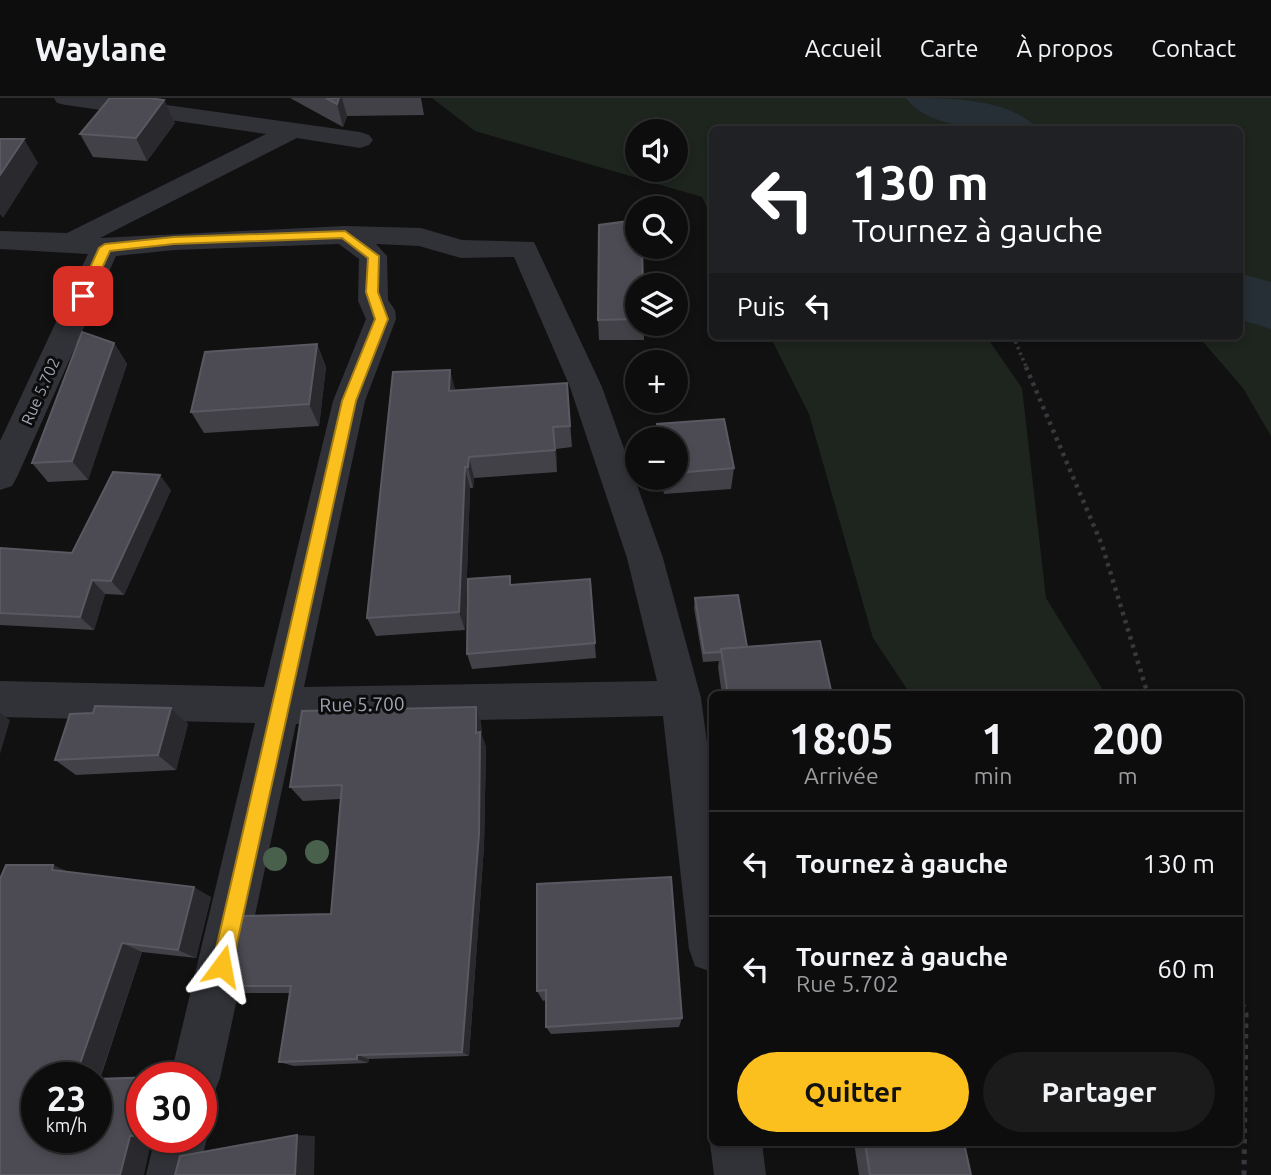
<!DOCTYPE html>
<html lang="fr">
<head>
<meta charset="utf-8">
<style>
	body { margin:0; font-family:Ubuntu,sans-serif; background:#1b1b1c; color:#f1f3f6; height:100vh; display:flex; flex-direction:column; font-size:26px; white-space:nowrap }
	* { box-sizing:border-box; margin:0 }
	p { font-size:23px; color:#9a9c9e }
	.icon { flex:none; width:38px; height:38px; fill:none; stroke:currentColor; stroke-width:2; stroke-linecap:round; stroke-linejoin:round }
	.map { position:relative; flex:1; overflow:hidden }
	.sheet { position:absolute; left:709px; top:593px; width:534px; height:455px; display:flex; flex-direction:column; background:#0d0d0e; border-radius:10px; box-shadow:0 4px 10px #0003,0 0 0 2px #2d2d2e }
	.sheet>* { flex:none }
	.hud { position:absolute; left:709px; top:28px; width:534px; height:214px; border-radius:10px; box-shadow:0 4px 10px #0003,0 0 0 2px #2d2d2e; background:#202124; color:#fff; overflow:hidden }
	.buttons { position:absolute; left:625px; top:21px; display:grid; gap:14px }
	.buttons a { display:grid; place-items:center; width:63px; height:63px; border-radius:50%; background:#0d0d0e; box-shadow:0 4px 10px #0003,0 0 0 2px #2d2d2e; font-size:35px }
	.speed { position:absolute; left:21px; top:964px; display:flex; gap:14px; font-size:35px; font-weight:700; text-align:center }
	.speed>* { display:grid; place-content:center; width:91px; height:91px; border-radius:50%; background:#0d0d0e; box-shadow:0 4px 10px #0003,0 0 0 2px #2d2d2e; line-height:1 }
	.speed small { font-size:18px; font-weight:400 }
	.speed .limit { border:10px solid #d22; background:#fff; color:#111 }
	.pin { position:absolute; display:grid; place-items:center; width:60px; height:60px; color:#fff; margin:-30px; border-radius:14px; box-shadow:0 4px 10px #0006 }
	.me { position:absolute; width:77px; margin:-38px; rotate:13deg; stroke-linejoin:round; filter:drop-shadow(0 0 5px #0008) }
	.turn { display:flex; align-items:center; gap:24px; height:147px; padding:0 28px; font-size:32px }
	.turn .icon { width:91px; height:91px; stroke-width:2.5 }
	.turn b { display:block; font-size:49px; line-height:60px }
	.then { display:flex; align-items:center; height:66px; padding:0 28px; background:#0003; gap:14px; font-size:26px }
	.eta { display:flex; justify-content:space-evenly; align-items:center; height:119px; text-align:center }
	.eta b { font-size:42px; font-weight:700; line-height:49px }
	.button { display:flex; gap:14px; margin-top:auto; padding:14px 28px }
	.button a { flex:1; height:80px; border-radius:42px; background:#fcc01e; color:#111; font-size:28px; font-weight:700; line-height:80px; text-align:center }
	.button a+a { background:#1b1b1c; color:#f1f3f6 }
	ul { padding:0; list-style:none }
	li { display:flex; align-items:center; gap:21px; height:105px; padding:0 28px; border-top:2px solid #2d2d2e }
	li div { flex:1 }
	li b { display:block; font-size:26px }
	li em { font-style:normal }
	header { display:flex; align-items:center; gap:42px; box-sizing:border-box; height:98px; padding:0 35px; background:#0d0d0e; border-bottom:2px solid #2d2d2e }
	header strong { font-size:33px }
	nav { display:flex; gap:38px; margin-inline-start:auto; font-size:24px }
	.map>svg:first-child { display:block }
	.green { fill:#1d251e; fill-rule:evenodd }
	.lines { fill:none; stroke-linecap:round; stroke-linejoin:round }
	.river { fill:#262e36; fill-rule:evenodd }
	.path-far2 { stroke:#37393e; stroke-width:3.5; stroke-dasharray:2.5 3.5; stroke-linecap:butt }
	.path-far1 { stroke:#37393e; stroke-width:4.5; stroke-dasharray:3.5 5; stroke-linecap:butt }
	.path { stroke:#37393e; stroke-width:5; stroke-dasharray:4.5 6; stroke-linecap:butt }
	.minor { fill:#313237; fill-rule:evenodd }
	.tree { fill:#49604c }
	.wall { fill:#414147 }
	.shaded-wall { fill:#2a292d }
	.building { fill:#4c4b53; stroke:#595962; stroke-width:2 }
	.route { fill:#fcc01e; stroke:#a47d14; stroke-width:2 }
	.labels { text-anchor:middle; dominant-baseline:central; stroke-width:6; stroke-linejoin:round; paint-order:stroke }
	.far-street-label { font-size:16px; fill:#a1a5b4; stroke:#0c0c0d }
	.street-label { font-size:19px; fill:#a1a5b4; stroke:#0c0c0d }
</style>
</head>
<body>
<header>
<strong>Waylane</strong>
<nav><a>Accueil</a><a>Carte</a><a>À propos</a><a>Contact</a></nav>
</header>
<div class="map">
<svg width="1271" height="1077" viewBox="0 0 1271 1077">
	<rect width="100%" height="100%" fill="#111112"/>
	<g class="green">
		<path d="M432 0H1271V338L1243 290 1198 238H1239V32H712V120L702 99 475 33ZM637 33H676V72H637Z"/>
		<path d="M770 238H986L1022 290 1046 500 1106 597H911L873 540 809 316Z"/>
	</g>
	<g class="lines">
		<g class="river">
			<path d="M906 0C951 0 1011 0 1039 32 1002 32 930 34 906 0Z"/>
			<path d="M1239 175 1271 184V231L1239 221Z"/>
		</g>
		<g class="path-far2">
			<path d="M854 29 856 32"/>
			<path d="M1013 238 1027 271"/>
		</g>
		<path class="path-far1" d="M1026 269 1102 447 1148 597"/>
		<path class="path" d="M1239 895 1246 916 1244 1077"/>
		<g class="minor">
			<path d="M54 0H117L360 34 369 37 373 42 369 47 360 50 297 40 100 140 345 128 421 130 462 142 534 144 602 289 663 460 701 600 712 682V874L695 868 689 851 663 618 296 626 220 980 213 998 201 1003V980H170L255 625 0 619V583L264 589 333 303 366 221 358 203 359 161 339 146 174 152 116 158 17 379 12 388 0 392V343L88 156 0 151V133L67 135 266 36 66 7 57 5ZM376 146 419 148 461 160 514 159 570 289 627 460 657 583 304 589 365 303 396 221 395 212 388 202 387 158Z"/>
			<path d="M201 1026 207 1040 198 1077H146L155 1040H201Z"/>
			<path d="M712 1040V1045H762L766 1077H714L710 1045Z"/>
		</g>
	</g>
	<g class="tree">
		<circle cx="317" cy="754" r="12"/>
		<circle cx="275" cy="761" r="12"/>
	</g>
	<g class="wall">
		<path d="M290 0H421L424 17 347 18 343 29Z"/>
		<path d="M164 2 175 25 147 63 93 59 80 36Z"/>
		<path d="M637 187V226H644V242H599L598 222Z"/>
		<path d="M114 245 127 266 88 382 48 384 32 365Z"/>
		<path d="M317 246 326 269 319 328 204 335 191 314Z"/>
		<path d="M567 285 572 349 556 351 557 374 474 380 473 390H470L465 532 376 538 367 520 455 292Z"/>
		<path d="M657 326 734 370 731 391 664 396 661 380H676V341H657Z"/>
		<path d="M171 392 124 497 105 496 94 532 0 527V450L72 455Z"/>
		<path d="M590 481 596 560 472 571 467 556 512 487Z"/>
		<path d="M695 500 747 549 832 597H722L718 569 719 563 703 564 694 510Z"/>
		<path d="M476 609 481 625 482 638 486 649 484 748 469 958 369 961 368 965 294 968 279 964 290 895H241L225 888 331 816 340 701 303 703 290 689Z"/>
		<path d="M171 610 188 626 176 672 76 677 55 662Z"/>
		<path d="M53 767 68 774 211 799 196 860 142 854 100 981 157 979 161 980H142V1040L143 1076 0 1077Z"/>
		<path d="M537 786 682 920 679 929 551 936 546 929V902L543 903 537 893Z"/>
		<path d="M854 1045H964L971 1077H859Z"/>
	</g>
	<g class="shaded-wall">
		<path d="M339 0H342L347 18 343 29 337 6Z"/>
		<path d="M164 2 175 25 147 63 136 40Z"/>
		<path d="M24 41 38 65 3 120 0 116V77Z"/>
		<path d="M114 245 127 266 88 382 72 363Z"/>
		<path d="M317 246 326 269 319 328 309 306Z"/>
		<path d="M450 272 456 294 449 293Z"/>
		<path d="M553 329 556 351 557 374 555 352Z"/>
		<path d="M469 359 474 380 473 390 468 369Z"/>
		<path d="M465 369 470 390 465 532 459 514Z"/>
		<path d="M160 377 171 392 124 497 111 483Z"/>
		<path d="M92 482 105 496 94 532 80 519Z"/>
		<path d="M476 609 481 625 482 638 486 649 484 748 469 958 462 954 476 635Z"/>
		<path d="M171 610 188 626 176 672 158 657Z"/>
		<path d="M0 615 10 622 0 656Z"/>
		<path d="M53 767 76 778 52 772Z"/>
		<path d="M194 789 211 799 196 860 178 852Z"/>
		<path d="M122 845 142 854 98 985H96V980H75Z"/>
		<path d="M357 957 369 961 368 965 357 961Z"/>
		<path d="M297 1037 315 1038 314 1077H295Z"/>
		<path d="M130 1038 152 1040 144 1077H120Z"/>
	</g>
	<g class="building">
		<path d="M110 0H148L164 2 136 40 80 36Z"/>
		<path d="M326 0H339L337 6Z"/>
		<path d="M0 41H24L0 77Z"/>
		<path d="M637 122V149H642L643 187H637V221L598 222 599 127Z"/>
		<path d="M82 234 114 245 72 363 32 365Z"/>
		<path d="M317 246 309 306 191 314 205 254Z"/>
		<path d="M450 272 449 293 567 285 570 328 553 329 555 352 469 359 468 369H465L459 514 367 520 393 274Z"/>
		<path d="M724 321 734 370 676 375V341H660L657 326Z"/>
		<path d="M113 374 160 377 111 483 92 482 80 519 0 515V450L72 455Z"/>
		<path d="M510 478V487L590 481 595 545 467 556 468 481Z"/>
		<path d="M738 497 747 549 721 551 720 554 704 555 695 500Z"/>
		<path d="M820 543 832 597H728L721 551Z"/>
		<path d="M95 608 171 610 158 657 55 662 70 616 93 615Z"/>
		<path d="M476 609V635L480 634 479 736 462 954 357 957V961L279 964 291 888H225L240 818 331 816 342 687 290 689 302 613Z"/>
		<path d="M6 767H53L52 772 194 789 178 852 122 845 75 980H37V1040H96V981L157 979 142 980V1037L130 1038 120 1077H0V781Z"/>
		<path d="M671 779 682 920 546 929V892L537 893V786Z"/>
		<path d="M297 1037 295 1077H175L180 1058Z"/>
		<path d="M865 1045H964L971 1077H870Z"/>
	</g>
	<path class="route" d="M345 133 379 158 378 194 388 221 356 303 232 868 229 875 222 878 215 875 212 868 342 303 375 221 366 194 368 160 342 140 174 146 110 153 88 201 77 198 99 150 105 146 174 139Z"/>
	<g class="labels">
		<g class="far-street-label">
			<text transform="translate(40 293) rotate(-66)">Rue 5.702</text>
		</g>
		<g class="street-label">
			<text transform="translate(362 606) rotate(-1)">Rue 5.700</text>
		</g>
	</g>
</svg>
<div class="buttons">
<a><svg class="icon" aria-label="sound" viewBox="0 0 24 24"><path d="M4 9h4l5-4v14l-5-4H4zM17 9q2 3 0 6"/></svg></a>
<a><svg class="icon" aria-label="search" viewBox="0 0 24 24"><circle cx="10" cy="10" r="6"/><path d="M15 15l6 6"/></svg></a>
<a><svg class="icon" aria-label="layers" viewBox="0 0 24 24"><path d="M12 4l9 5-9 5-9-5zM3 14l9 5 9-5"/></svg></a>
<a>+</a>
<a>−</a>
</div>
<div class="speed"><div>23<small>km/h</small></div><div class="limit">30</div></div>
<div class="pin" style="left:83px;top:198px;background:#d93025"><svg class="icon" aria-label="arrive" viewBox="0 0 24 24"><path d="M6 21V4h12l-3 4 3 4H6"/></svg></div>
<svg class="me" style="left:222px;top:868px" viewBox="-20 -20 40 40"><path d="M0-17L14 15 0 8-14 15z" fill="#fcc01e" stroke="#fff" stroke-width="4"/></svg>
<div class="hud">
<div class="turn"><svg class="icon" aria-label="left" viewBox="0 0 24 24"><path d="M17 20v-9H6M10 6l-5 5 5 5"/></svg><div><b>130 m</b>Tournez à gauche</div></div>
<div class="then">Puis<svg class="icon" aria-label="left" viewBox="0 0 24 24"><path d="M17 20v-9H6M10 6l-5 5 5 5"/></svg></div>
</div>
<section class="sheet">
<div class="eta">
<div><b>18:05</b><p>Arrivée</p></div>
<div><b>1</b><p>min</p></div>
<div><b>200</b><p>m</p></div>
</div>
<ul>
<li><svg class="icon" aria-label="left" viewBox="0 0 24 24"><path d="M17 20v-9H6M10 6l-5 5 5 5"/></svg><div><b>Tournez à gauche</b></div><em>130 m</em></li>
<li><svg class="icon" aria-label="left" viewBox="0 0 24 24"><path d="M17 20v-9H6M10 6l-5 5 5 5"/></svg><div><b>Tournez à gauche</b><p>Rue 5.702</p></div><em>60 m</em></li>
</ul>
<div class="button"><a>Quitter</a><a>Partager</a></div>
</section>
</div>
</body>
</html>
